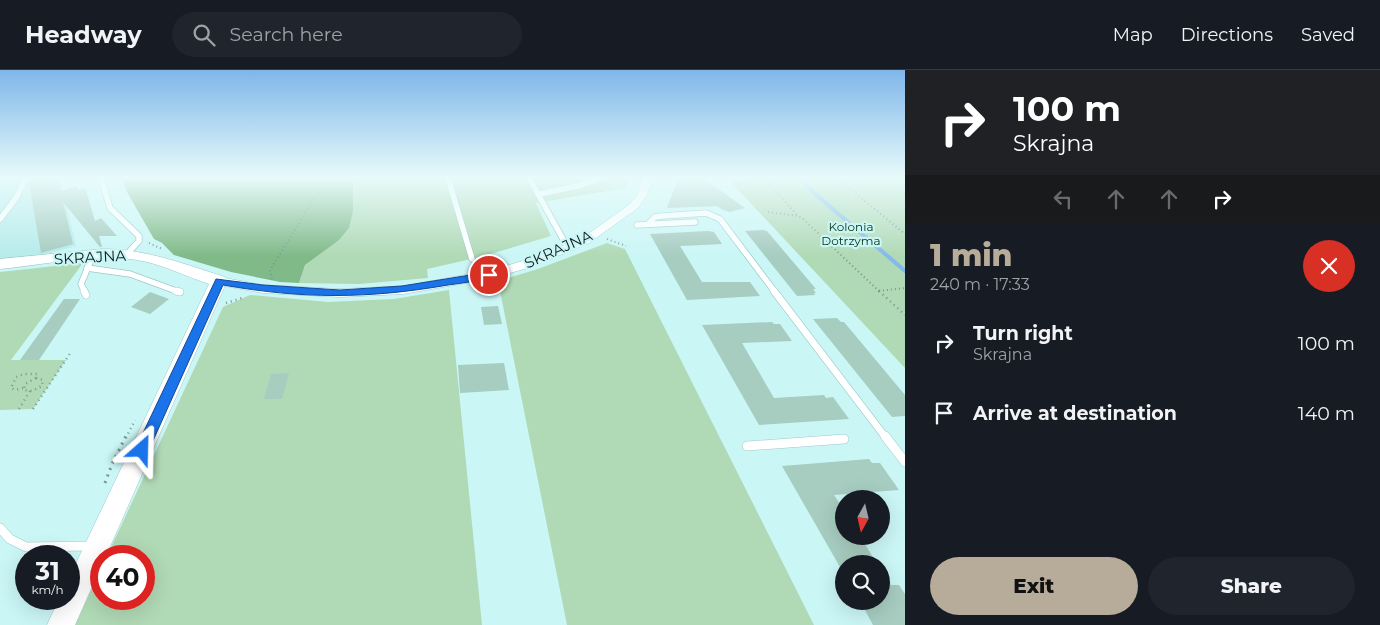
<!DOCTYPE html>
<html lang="en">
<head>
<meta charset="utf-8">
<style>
	body { margin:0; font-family:Montserrat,sans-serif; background:#20242c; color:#f1f3f6; height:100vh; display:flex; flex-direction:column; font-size:19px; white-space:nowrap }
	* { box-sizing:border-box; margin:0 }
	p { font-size:16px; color:#9ea1a6 }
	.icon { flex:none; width:28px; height:28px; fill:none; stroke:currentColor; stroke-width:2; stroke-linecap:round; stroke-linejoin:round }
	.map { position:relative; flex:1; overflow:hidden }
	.panel { display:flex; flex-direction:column; background:#171b24; width:475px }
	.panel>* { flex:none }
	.banner { background:#202124; color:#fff; overflow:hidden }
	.needle { width:32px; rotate:188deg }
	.buttons { position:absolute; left:835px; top:420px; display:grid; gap:10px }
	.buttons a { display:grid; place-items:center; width:55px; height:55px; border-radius:50%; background:#171b24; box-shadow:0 5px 20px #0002; font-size:25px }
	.speed { position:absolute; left:15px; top:475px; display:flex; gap:10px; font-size:25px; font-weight:700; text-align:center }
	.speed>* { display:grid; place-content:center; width:65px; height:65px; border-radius:50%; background:#171b24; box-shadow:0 5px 20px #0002; line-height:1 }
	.speed small { font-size:12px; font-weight:400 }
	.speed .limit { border:8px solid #d22; background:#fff; color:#111 }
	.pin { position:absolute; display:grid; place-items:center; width:42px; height:42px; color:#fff; margin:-21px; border:2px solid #fff; border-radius:50%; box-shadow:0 1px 5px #0007 }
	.me { position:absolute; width:55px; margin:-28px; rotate:25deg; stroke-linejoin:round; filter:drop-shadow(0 0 4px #0008) }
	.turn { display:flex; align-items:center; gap:18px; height:105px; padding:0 25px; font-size:22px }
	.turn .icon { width:65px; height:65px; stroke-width:2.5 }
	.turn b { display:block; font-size:35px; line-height:42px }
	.lanes { display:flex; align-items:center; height:48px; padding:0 25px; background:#0003; justify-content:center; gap:25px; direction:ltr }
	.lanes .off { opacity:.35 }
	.round { display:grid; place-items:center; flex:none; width:52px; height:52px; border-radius:26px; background:#20242c }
	.summary { display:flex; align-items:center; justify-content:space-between; height:85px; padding:0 25px }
	h1 { font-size:30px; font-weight:800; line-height:38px; color:#b7ab99 }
	.button { display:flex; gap:10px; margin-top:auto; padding:10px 25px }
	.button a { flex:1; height:58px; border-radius:30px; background:#b7ab99; color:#111; font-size:20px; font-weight:800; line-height:58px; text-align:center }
	.button a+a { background:#20242c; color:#f1f3f6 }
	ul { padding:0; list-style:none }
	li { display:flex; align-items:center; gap:15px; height:70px; padding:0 25px }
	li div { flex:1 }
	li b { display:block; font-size:19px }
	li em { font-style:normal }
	header { display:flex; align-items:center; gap:30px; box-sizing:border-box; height:70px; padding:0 25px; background:#171b24; border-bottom:1px solid #363941 }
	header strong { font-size:24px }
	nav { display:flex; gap:28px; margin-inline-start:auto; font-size:18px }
	.search { width:350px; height:45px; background:#20242c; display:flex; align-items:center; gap:12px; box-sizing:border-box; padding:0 18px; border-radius:28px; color:#9ea1a6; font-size:19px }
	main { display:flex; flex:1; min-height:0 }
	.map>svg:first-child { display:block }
	.built { fill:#b7ebeb }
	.green { fill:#b0d9b5 }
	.forest { fill:#81ba89 }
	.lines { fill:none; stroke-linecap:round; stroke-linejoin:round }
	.stream { stroke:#82baeb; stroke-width:4 }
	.building { fill:#a7ccc0 }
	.lane-far2-casing { stroke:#9fc8c9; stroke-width:7 }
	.lane-far1-casing { stroke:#9fc8c9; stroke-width:8 }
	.lane-casing { stroke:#9fc8c9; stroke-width:10 }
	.street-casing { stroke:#9fc8c9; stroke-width:1 }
	.secondary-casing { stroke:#9fc8c9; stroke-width:1 }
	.path-far2 { stroke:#789797; stroke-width:2; stroke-dasharray:1 3; stroke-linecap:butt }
	.path-far1 { stroke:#789797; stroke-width:2.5; stroke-dasharray:1 4; stroke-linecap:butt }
	.path { stroke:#789797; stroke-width:3; stroke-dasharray:2 5; stroke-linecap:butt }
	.lane-far2 { stroke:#fff; stroke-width:5.5 }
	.lane-far1 { stroke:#fff; stroke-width:7 }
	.lane { stroke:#fff; stroke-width:9 }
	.street { fill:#fff; fill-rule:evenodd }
	.secondary { fill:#fff; fill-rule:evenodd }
	.route { fill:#1a73e8; stroke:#114b97 }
	.labels { text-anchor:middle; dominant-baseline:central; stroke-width:4.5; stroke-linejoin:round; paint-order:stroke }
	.far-park-label { font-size:12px; fill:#063212; stroke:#cbf6f6 }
	.street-label { font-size:15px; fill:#0e1e1f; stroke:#cbf6f6 }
</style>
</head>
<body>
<header>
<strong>Headway</strong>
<div class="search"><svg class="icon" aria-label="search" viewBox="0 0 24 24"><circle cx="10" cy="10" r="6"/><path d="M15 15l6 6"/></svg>Search here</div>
<nav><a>Map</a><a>Directions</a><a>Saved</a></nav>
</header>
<main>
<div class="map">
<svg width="905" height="555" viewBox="0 0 905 555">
	<rect width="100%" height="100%" fill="#cbf6f6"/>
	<path class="built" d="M0 108H63L61 113 76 176 51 183 0 188Z"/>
	<g class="green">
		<path d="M353 108H629L625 118 536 133 551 166 480 187 427 199 428 208 359 214 299 213 305 195 338 171 353 141Z"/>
		<path d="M762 108H905V298L729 110Z"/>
		<path d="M607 173 625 179 814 555H567L498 211 538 199Z"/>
		<path d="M83 193 11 290H66L33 339 0 340V202Z"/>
		<path d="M449 220 482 555H75L101 499V529H144V486H107L223 237 250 225 328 232 394 229Z"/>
	</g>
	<path class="forest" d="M122 108H353V141L349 158 338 171 305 195 299 213 280 212 231 202 174 185 162 173 154 169 127 122Z"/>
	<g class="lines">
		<path class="stream" d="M808 108 804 112 813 122 905 201"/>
	</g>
	<g class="building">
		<path d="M38 108H57L61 121 77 117 78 120 83 118 86 120 95 151 101 148 117 166H99L102 177H100L63 132 73 174 41 183 29 112Z"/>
		<path d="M678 108H703L745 138 730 142 723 140 717 136 667 138Z"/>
		<path d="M763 160 767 161 816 219H813L816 223H814L815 225 797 226 745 161Z"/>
		<path d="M708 161 714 162 722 174 680 176 702 212H750L760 226 687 230 650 164Z"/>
		<path d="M150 222 169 229 150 244 131 237Z"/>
		<path d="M64 229H80L39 290H20Z"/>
		<path d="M498 236 502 254 484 255 481 237Z"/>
		<path d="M837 248 841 252H844L905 325V346L892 347 813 249Z"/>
		<path d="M772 252 774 254H780L792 271 742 273 774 328 824 325 826 328 833 327 849 349 759 355 702 255Z"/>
		<path d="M504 293 509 320 460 323 458 295Z"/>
		<path d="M289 303 282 329H264L271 304Z"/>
		<path d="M869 389 872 393H880L899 420 834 425 844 440V466H860L877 494H844V504L782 396Z"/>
		<path d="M881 501 891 515H899L905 524V555H873L860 531H881Z"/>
	</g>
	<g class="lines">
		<defs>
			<g id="lane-far2">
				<path d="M101 108 110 138 139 166V171L127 184"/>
				<path d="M448 108 472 189"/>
				<path d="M529 108 568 178"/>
				<path d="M539 124 578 116 602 108"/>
				<path d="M0 149 16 128 26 108"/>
				<path d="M648 154 655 147 662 146 706 143 720 149 775 222"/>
				<path d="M637 155 695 152"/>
				<path d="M87 198 130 204 179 222"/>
				<path d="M85 222 81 214 93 185"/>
			</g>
			<g id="lane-far1">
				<path d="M84 221 86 225"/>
				<path d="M176 221 180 222"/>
				<path d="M774 221 886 368"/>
			</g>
			<g id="lane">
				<path d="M885 366 905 392"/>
				<path d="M747 376 844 369"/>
				<path d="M0 458 10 469 26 477 93 476"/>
			</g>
			<path id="street" d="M643 108H653L647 125 638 138 589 173 531 197 489 209 403 224 340 227 263 223 219 215 213 211 219 207 263 215 340 219 403 216 488 201 523 191 581 169 630 134 637 125Z"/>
			<path id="secondary" d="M103 179C146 179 184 194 225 207L227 211 106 486H101V496L75 555H47L59 529H69V508L209 214C185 206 162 194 137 190 92 183 45 195 0 199V189Z"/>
		</defs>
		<use href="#lane-far2" class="lane-far2-casing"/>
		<use href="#lane-far1" class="lane-far1-casing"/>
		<use href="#lane" class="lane-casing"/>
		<use href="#street" class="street-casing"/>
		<use href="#secondary" class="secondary-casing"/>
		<g class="path-far2">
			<path d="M764 108 798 146"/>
			<path d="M837 108 905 164"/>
			<path d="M768 142 798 146 803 149 880 222"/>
			<path d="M607 169 626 176"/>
			<path d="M149 173 162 179"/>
			<path d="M272 209 270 200 319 121 309 108"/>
			<path d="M879 221 905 218"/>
		</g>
		<g class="path-far1">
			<path d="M879 221 905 245"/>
			<path d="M879 221H883"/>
			<path d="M226 233 242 228"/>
			<path d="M36 308 43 310 42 316 32 321 24 320 25 314Z"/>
			<path d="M23 318 15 320 11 318 16 307 24 304H37V308"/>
			<path d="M19 339 30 321"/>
			<path d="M33 339 71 282"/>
			<path d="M126 368 135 350"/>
		</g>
		<path class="path" d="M105 413 112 394 126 366"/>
		<use href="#lane-far2" class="lane-far2"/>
		<use href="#lane-far1" class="lane-far1"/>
		<use href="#lane" class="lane"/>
		<use href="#street" class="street"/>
		<use href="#secondary" class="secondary"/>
	</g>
	<linearGradient id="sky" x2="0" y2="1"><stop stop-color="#7fb6e9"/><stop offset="0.58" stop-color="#e8fbfb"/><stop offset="1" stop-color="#e8fbfb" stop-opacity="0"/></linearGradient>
	<rect width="905" height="186" fill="url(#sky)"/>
	<path class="route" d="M489 202 494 205 493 207C478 211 463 213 448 215 368 229 302 229 223 215L147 384 142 386 137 384 135 380 216 209 263 215 340 220 402 216Z"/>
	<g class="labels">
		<g class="far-park-label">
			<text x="851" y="156">Kolonia<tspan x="851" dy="14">Dotrzyma</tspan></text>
		</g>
		<g class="street-label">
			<text transform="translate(558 179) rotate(-24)">SKRAJNA</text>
			<text transform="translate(90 187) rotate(-3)">SKRAJNA</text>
		</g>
	</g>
</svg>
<div class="buttons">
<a><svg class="needle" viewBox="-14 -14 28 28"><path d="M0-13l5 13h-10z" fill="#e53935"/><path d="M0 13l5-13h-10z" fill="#9ea1a6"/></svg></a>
<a><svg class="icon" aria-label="search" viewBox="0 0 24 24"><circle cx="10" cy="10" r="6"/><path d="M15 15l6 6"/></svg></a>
</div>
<div class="speed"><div>31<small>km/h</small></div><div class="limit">40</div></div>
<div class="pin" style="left:489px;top:205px;background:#d93025"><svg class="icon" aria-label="arrive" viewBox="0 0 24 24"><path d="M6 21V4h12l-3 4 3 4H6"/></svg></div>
<svg class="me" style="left:142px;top:380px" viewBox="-20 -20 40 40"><path d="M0-17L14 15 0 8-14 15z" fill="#1a73e8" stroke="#fff" stroke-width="4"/></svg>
</div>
<section class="panel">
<div class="banner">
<div class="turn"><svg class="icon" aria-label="right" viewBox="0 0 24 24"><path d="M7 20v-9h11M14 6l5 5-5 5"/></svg><div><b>100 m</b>Skrajna</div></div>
<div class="lanes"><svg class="icon off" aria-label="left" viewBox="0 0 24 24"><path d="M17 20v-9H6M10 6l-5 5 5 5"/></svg><svg class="icon off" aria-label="ahead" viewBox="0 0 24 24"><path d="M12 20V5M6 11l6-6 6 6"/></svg><svg class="icon off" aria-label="ahead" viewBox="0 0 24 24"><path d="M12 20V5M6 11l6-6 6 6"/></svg><svg class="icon" aria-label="right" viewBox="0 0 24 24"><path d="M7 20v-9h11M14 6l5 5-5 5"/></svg></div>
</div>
<div class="summary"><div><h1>1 min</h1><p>240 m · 17:33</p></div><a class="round" style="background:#d93025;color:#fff"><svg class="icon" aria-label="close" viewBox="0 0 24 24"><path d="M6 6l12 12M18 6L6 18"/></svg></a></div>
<ul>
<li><svg class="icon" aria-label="right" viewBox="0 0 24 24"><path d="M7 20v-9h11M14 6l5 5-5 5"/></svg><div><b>Turn right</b><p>Skrajna</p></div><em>100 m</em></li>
<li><svg class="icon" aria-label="arrive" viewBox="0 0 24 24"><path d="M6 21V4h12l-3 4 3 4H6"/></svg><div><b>Arrive at destination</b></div><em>140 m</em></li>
</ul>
<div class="button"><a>Exit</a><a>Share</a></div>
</section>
</main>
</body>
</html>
